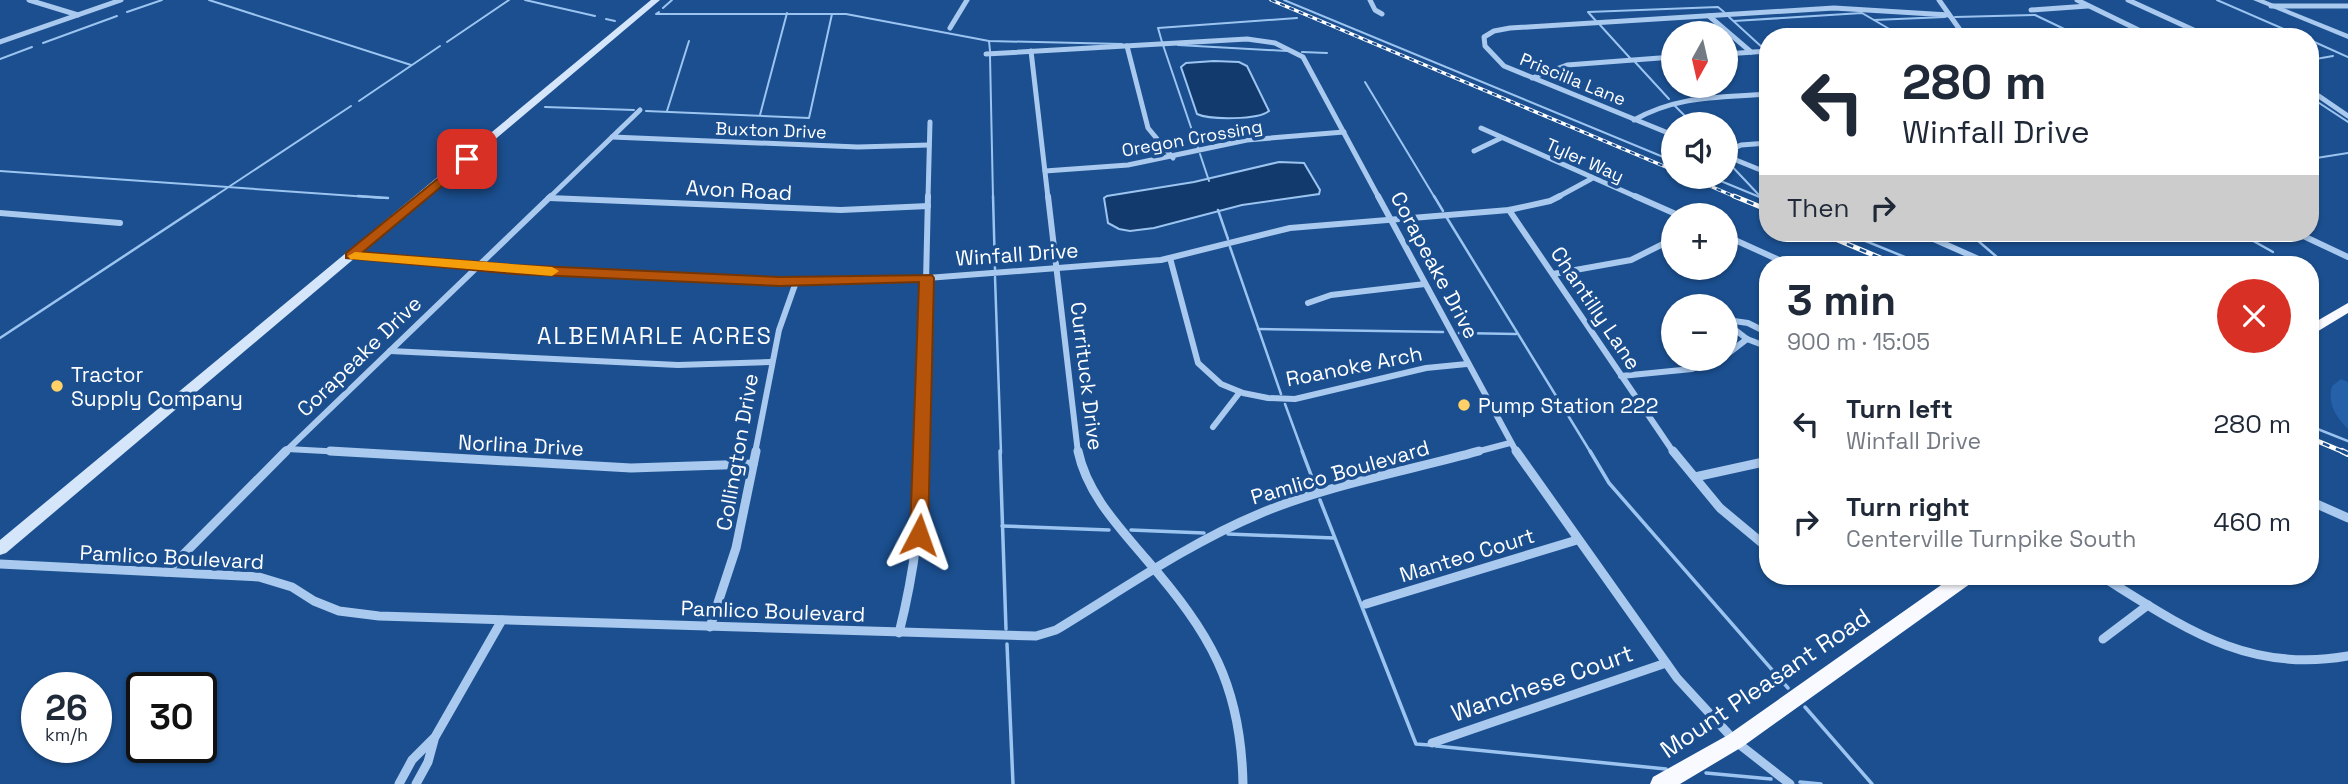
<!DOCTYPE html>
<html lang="en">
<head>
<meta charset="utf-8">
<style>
	body { margin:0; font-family:"Space Grotesk",sans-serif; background:#f6f6f7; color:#1f2937; height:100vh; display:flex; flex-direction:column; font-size:26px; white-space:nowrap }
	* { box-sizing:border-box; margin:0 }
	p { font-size:23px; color:#747a83 }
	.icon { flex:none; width:38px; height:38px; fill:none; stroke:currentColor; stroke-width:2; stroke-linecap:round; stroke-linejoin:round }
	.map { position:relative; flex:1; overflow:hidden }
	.sheet { position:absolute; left:1759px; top:256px; width:560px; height:329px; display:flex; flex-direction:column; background:#fff; border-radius:28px; box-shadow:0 2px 5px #0004 }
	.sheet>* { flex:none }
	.guide { position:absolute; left:1759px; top:28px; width:560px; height:214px; border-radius:28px; box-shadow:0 2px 5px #0004; background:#fff; color:#1f2937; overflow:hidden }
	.needle { width:46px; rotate:188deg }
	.fabs { position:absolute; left:1661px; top:21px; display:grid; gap:14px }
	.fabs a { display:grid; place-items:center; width:77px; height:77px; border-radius:50%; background:#fff; box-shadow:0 2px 5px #0004; font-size:35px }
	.speed { position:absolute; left:21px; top:672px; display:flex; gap:14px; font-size:35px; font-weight:700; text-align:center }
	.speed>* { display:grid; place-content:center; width:91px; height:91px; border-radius:50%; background:#fff; box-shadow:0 2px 5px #0004; line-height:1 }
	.speed small { font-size:18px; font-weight:400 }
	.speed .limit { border:4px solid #111; border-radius:10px; background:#fff; color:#111 }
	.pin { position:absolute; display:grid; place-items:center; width:60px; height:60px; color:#fff; margin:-30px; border-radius:14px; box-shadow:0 4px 10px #0006 }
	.me { position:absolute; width:77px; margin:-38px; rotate:4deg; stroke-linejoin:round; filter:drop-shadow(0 0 5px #0008) }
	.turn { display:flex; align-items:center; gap:24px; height:147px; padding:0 28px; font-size:32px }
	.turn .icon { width:91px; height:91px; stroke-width:2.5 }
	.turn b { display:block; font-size:49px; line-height:60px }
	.then { display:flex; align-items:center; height:66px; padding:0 28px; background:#0003; gap:14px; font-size:26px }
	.round { display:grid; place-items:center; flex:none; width:74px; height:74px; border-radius:37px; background:#f6f6f7 }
	.overview { display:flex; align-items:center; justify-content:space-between; height:119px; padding:0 28px }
	h1 { font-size:42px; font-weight:800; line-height:52px }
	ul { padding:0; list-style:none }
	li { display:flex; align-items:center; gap:21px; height:98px; padding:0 28px }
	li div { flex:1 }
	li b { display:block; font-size:26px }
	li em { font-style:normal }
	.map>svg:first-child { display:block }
	.green { fill:#2461a8 }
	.water { fill:#123a6d; stroke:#9cc4f0; stroke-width:2 }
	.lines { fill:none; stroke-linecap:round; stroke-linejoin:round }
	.stream-far2 { stroke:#9cc4f0; stroke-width:2 }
	.stream-far1 { stroke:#9cc4f0; stroke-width:2.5 }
	.stream { stroke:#9cc4f0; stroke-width:3.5 }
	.minor-far2 { stroke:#a9c9ee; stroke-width:5 }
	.minor-far1 { stroke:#a9c9ee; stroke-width:6 }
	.minor { stroke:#a9c9ee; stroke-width:9 }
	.tertiary { fill:#a9c9ee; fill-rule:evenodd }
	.secondary { fill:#d6e6fa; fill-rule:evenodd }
	.trunk { fill:#f8faff; fill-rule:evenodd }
	.rail-far2-casing { stroke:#fff; stroke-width:3.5 }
	.rail-far1-casing { stroke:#fff; stroke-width:5 }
	.rail-casing { stroke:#fff; stroke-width:6 }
	.rail-far2 { stroke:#1b4f8f; stroke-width:2; stroke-dasharray:5; stroke-linecap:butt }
	.rail-far1 { stroke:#1b4f8f; stroke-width:2.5; stroke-dasharray:7; stroke-linecap:butt }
	.rail { stroke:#1b4f8f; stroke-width:3.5; stroke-dasharray:10; stroke-linecap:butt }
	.route { fill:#b45309; stroke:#753606; stroke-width:2 }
	.slow { fill:#f59e0b }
	.poi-dot { fill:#ffd166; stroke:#1b4f8f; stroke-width:2.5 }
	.labels { text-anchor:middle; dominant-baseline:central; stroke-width:7; stroke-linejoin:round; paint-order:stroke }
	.far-street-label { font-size:18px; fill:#fff; stroke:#1b4f8f }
	.street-label { font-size:21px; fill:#fff; stroke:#1b4f8f }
	.poi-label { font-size:21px; fill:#fff; stroke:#1b4f8f; text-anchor:start }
	.neighbourhood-label { font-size:23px; letter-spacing:2px; fill:#fff; stroke:#1b4f8f }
	.near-street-label { font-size:24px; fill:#fff; stroke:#1b4f8f }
</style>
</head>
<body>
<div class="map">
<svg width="2348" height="784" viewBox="0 0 2348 784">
	<rect width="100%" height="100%" fill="#1b4f8f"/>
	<path class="green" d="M2341 379 2348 382V429C2336 417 2327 404 2332 386Z"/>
	<g class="water">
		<path d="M1214 61 1239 62 1247 66 1269 111C1258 120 1210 120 1197 114L1181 67 1186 63Z"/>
		<path d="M1279 162 1304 163 1320 190 1319 194 1242 205 1154 228 1130 231 1119 229 1108 223 1104 198 1107 196 1194 182Z"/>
	</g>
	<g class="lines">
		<g class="stream-far2">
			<path d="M209 0 411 65"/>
			<path d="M525 0 595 16"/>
			<path d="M1284 0 1673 161"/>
			<path d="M2217 0 2302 37"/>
			<path d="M663 8 672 0"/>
			<path d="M127 12 162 0"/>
			<path d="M659 12 656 14H846L989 41 1122 44"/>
			<path d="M1729 17 1764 49"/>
			<path d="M1955 17 2035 15 2081 37"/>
			<path d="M606 19 615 21"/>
			<path d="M1874 20 1945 17"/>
			<path d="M1596 21 1588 12 1718 7 1724 12"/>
			<path d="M1734 21 1862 13 1903 37"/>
			<path d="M1600 25 1630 58"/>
			<path d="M2310 40 2348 57"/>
			<path d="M989 41 990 51"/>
			<path d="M447 42 509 0"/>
			<path d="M1162 42 1158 28 1297 18"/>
			<path d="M43 43 117 16"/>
			<path d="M1163 45 1198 148"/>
			<path d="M1178 45 1287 51"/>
			<path d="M1302 52 1327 53"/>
			<path d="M990 56 993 198"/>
			<path d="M0 59 32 47"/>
			<path d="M2310 60 2333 56"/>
			<path d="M1635 62 1669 99"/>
			<path d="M1365 82 1435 198"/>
			<path d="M2310 97 2348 122"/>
			<path d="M359 101 440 46"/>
			<path d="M1674 105 1693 124"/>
			<path d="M545 107 634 110"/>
			<path d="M646 111 809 118 832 14"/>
			<path d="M667 111 689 41"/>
			<path d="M760 115 787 13"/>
			<path d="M1200 154 1209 181"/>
			<path d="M2310 159 2348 153"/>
			<path d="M1726 160 1759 195"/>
			<path d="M0 171 383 198"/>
			<path d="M1711 177 1762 198"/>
			<path d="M212 198 351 106"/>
		</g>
		<g class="stream-far1">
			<path d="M358 196 388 198"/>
			<path d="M993 196 995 269"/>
			<path d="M1434 196 1443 211"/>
			<path d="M1758 196 1768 200"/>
			<path d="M1218 210 1228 239"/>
			<path d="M1447 218 1591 453"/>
			<path d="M1846 233 1922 264"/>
			<path d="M1969 233 2005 264"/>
			<path d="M2239 233 2273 252"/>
			<path d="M1230 247 1281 394"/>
			<path d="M995 277 1001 453"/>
			<path d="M1258 329 1443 332"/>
			<path d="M1459 333 1516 334"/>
			<path d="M0 338 215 196"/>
			<path d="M1285 404 1303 453"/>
			<path d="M2310 426 2348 441"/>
		</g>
		<g class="stream">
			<path d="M1000 451 1006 629"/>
			<path d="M1302 451 1316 488"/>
			<path d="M1590 451 1609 483 1788 688"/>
			<path d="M1320 500 1416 744 1429 745"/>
			<path d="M1002 526 1109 530"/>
			<path d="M1131 530 1204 533"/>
			<path d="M1228 534 1334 538"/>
			<path d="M1007 644 1013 784"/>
			<path d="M1805 707 1872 784"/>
			<path d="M1436 746 1666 769"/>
			<path d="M1706 773 1771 779"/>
			<path d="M1800 782 1821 784"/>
		</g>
		<g class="minor-far2">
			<path d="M29 0 78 15"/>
			<path d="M1370 0 1375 10 1382 14"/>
			<path d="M1939 0 1965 37"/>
			<path d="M2077 0 2153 37"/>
			<path d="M2128 0 2209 37"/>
			<path d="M2271 6H2348"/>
			<path d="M2031 10 2088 6"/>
			<path d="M1709 16 1751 52"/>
			<path d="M950 28 967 0"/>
			<path d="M0 42 121 0"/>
			<path d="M1127 46 1148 128 1173 158"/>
			<path d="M1031 51 1048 198"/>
			<path d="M986 54 1247 39 1275 43 1303 57 1379 198"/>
			<path d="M1726 54 1768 51"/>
			<path d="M1532 78 1567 65 1673 57"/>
			<path d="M2310 90 2348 116"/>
			<path d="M1634 120C1678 95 1719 98 1768 94"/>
			<path d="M1481 128 1639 198"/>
			<path d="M1673 135 1504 66 1485 46 1484 37 1494 31 1510 28 1834 8 1949 15"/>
			<path d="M612 137 858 147 929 145"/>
			<path d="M1474 151 1501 138"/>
			<path d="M1726 152 1741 145 1768 143"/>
			<path d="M1726 156 1768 173"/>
			<path d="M1045 171 1128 165 1247 140 1344 132"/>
			<path d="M2310 187 2313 186"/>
			<path d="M549 198 640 110"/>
			<path d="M928 198 930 122"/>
			<path d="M1556 198 1591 179"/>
		</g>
		<g class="minor-far1">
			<path d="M1048 196 1078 453"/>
			<path d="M1378 196 1517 453"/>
			<path d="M1635 196 1678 215"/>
			<path d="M549 198 841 210 928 206"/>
			<path d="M1509 210 1674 453"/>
			<path d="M0 213 120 223"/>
			<path d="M1920 233 1983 261"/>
			<path d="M2297 233 2348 257"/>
			<path d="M1726 236 1788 264"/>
			<path d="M351 255 515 270 780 282 927 278 1161 260 1290 228 1509 210 1550 201 1560 196"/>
			<path d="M1170 258 1198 363 1221 384 1243 393 1268 398 1295 399 1426 368 1467 364"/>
			<path d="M1553 274 1631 260 1673 239"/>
			<path d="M1308 303 1331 295 1425 284"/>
			<path d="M1768 333 1748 323 1734 321 1729 325 1747 339 1768 347"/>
			<path d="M390 351 678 365 771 362"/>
			<path d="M1726 355 1747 339"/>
			<path d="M1621 376 1692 369 1720 359"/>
			<path d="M1213 427 1240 392"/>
			<path d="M287 449 362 453"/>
			<path d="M284 453 551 196"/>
			<path d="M755 453 779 330 796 282"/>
			<path d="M922 453 928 196"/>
			<path d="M1472 453 1510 443"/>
		</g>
		<g class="minor">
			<path d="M330 451 631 468 753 464"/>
			<path d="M1078 451C1087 494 1119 527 1146 559 1210 633 1241 684 1243 784"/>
			<path d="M1516 451 1677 678 1735 741 1790 784"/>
			<path d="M1673 451 1720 508 1768 548"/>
			<path d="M1695 477 1768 461"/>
			<path d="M2310 501 2348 518"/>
			<path d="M0 564 259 577 292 587 314 601 339 611 379 616 1036 636 1056 630C1122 590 1187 544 1259 514 1327 485 1407 471 1479 451"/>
			<path d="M166 572 286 451"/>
			<path d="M2101 576C2183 627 2247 674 2348 656"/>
			<path d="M1366 604 1577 540"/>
			<path d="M710 627 736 548 756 451"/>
			<path d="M899 633C915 569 921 517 922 451"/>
			<path d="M2103 639 2148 605"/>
			<path d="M1432 743 1666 663"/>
			<path d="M399 784 412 760 435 737 502 620"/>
			<path d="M416 784 428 762 434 740"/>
		</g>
		<path class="tertiary" d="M2253 0H2264L2348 34V39Z"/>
		<path class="secondary" d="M651 0H660L6 553 0 555V540Z"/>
		<g class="trunk">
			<path d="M2348 303V313L2310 336V325Z"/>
			<path d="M1954 576H1976L1974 581 1742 747 1680 784H1650L1653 777 1728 735Z"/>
		</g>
		<defs>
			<g id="rail-far2">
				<path d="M1271 0 1673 170"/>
				<path d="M1689 177 1738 198"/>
			</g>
			<g id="rail-far1">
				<path d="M1734 196 1768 210"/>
				<path d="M1821 233 1895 264"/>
				<path d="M2310 438 2346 453"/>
			</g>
			<path id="rail" d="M2342 451 2348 454"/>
		</defs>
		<use href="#rail-far2" class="rail-far2-casing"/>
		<use href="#rail-far1" class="rail-far1-casing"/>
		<use href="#rail" class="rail-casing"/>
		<use href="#rail-far2" class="rail-far2"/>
		<use href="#rail-far1" class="rail-far1"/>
		<use href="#rail" class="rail"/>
	</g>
	<path class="route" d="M467 155 472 156V161L363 252 515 265 780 277 932 275 934 278 928 535 925 540H912L910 535 919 282 780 286 515 274 346 258V253Z"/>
	<path class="slow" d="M355 252 552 267 559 271 552 276 350 259 348 256Z"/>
	<g class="poi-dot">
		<circle cx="57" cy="386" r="7"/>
		<circle cx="1464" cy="405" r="7"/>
	</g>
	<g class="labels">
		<g class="far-street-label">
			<text transform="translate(1573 79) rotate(22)">Priscilla Lane</text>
			<text transform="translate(771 130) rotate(2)">Buxton Drive</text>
			<text transform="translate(1192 138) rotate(-10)">Oregon Crossing</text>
			<text transform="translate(1585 160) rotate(24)">Tyler Way</text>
		</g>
		<g class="street-label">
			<text transform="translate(739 190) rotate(3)">Avon Road</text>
			<text transform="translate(1017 254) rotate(-4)">Winfall Drive</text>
			<text transform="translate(1435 265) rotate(62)">Corapeake Drive</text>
			<text transform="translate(1596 308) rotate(56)">Chantilly Lane</text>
			<text transform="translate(359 356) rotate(-44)">Corapeake Drive</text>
			<text transform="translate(1354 366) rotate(-11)">Roanoke Arch</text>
			<text transform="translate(1087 376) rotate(83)">Currituck Drive</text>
			<text transform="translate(521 445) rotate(3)">Norlina Drive</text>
			<text transform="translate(737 452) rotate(-80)">Collington Drive</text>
			<text transform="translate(1340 472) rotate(-16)">Pamlico Boulevard</text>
			<text transform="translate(1467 555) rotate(-17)">Manteo Court</text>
			<text transform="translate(172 557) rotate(3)">Pamlico Boulevard</text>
			<text transform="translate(773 611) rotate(2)">Pamlico Boulevard</text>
		</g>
		<g class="poi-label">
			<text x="71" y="374">Tractor<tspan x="71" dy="24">Supply Company</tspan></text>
			<text x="1478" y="405">Pump Station 222</text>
		</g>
		<g class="neighbourhood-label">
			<text x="655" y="336">ALBEMARLE ACRES</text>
		</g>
		<g class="near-street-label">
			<text transform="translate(1542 683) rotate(-19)">Wanchese Court</text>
			<text transform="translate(1765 683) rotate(-34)">Mount Pleasant Road</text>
		</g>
	</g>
</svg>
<div class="fabs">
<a><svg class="needle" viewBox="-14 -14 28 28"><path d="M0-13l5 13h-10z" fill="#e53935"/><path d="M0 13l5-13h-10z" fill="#747a83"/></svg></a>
<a><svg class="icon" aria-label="sound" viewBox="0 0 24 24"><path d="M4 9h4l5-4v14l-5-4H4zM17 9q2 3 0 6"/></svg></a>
<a>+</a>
<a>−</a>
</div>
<div class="speed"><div>26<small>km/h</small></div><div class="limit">30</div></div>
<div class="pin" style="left:467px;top:159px;background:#d93025"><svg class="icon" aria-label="arrive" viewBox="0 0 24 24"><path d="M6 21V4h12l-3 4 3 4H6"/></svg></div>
<svg class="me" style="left:919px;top:535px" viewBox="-20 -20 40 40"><path d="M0-17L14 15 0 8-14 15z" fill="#b45309" stroke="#fff" stroke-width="4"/></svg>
<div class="guide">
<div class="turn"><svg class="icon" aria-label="left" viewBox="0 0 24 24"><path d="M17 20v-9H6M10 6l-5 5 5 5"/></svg><div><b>280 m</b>Winfall Drive</div></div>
<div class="then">Then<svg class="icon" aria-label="right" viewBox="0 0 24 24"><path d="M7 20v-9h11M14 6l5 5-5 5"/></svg></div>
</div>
<section class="sheet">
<div class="overview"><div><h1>3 min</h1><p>900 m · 15:05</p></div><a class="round" style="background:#d93025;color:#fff"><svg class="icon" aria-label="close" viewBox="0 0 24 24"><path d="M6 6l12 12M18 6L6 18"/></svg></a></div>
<ul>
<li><svg class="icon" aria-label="left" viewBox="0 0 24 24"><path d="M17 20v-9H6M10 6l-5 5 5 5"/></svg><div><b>Turn left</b><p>Winfall Drive</p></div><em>280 m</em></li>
<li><svg class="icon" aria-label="right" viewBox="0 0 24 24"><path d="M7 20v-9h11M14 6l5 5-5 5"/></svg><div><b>Turn right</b><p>Centerville Turnpike South</p></div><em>460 m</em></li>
</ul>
</section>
</div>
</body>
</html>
